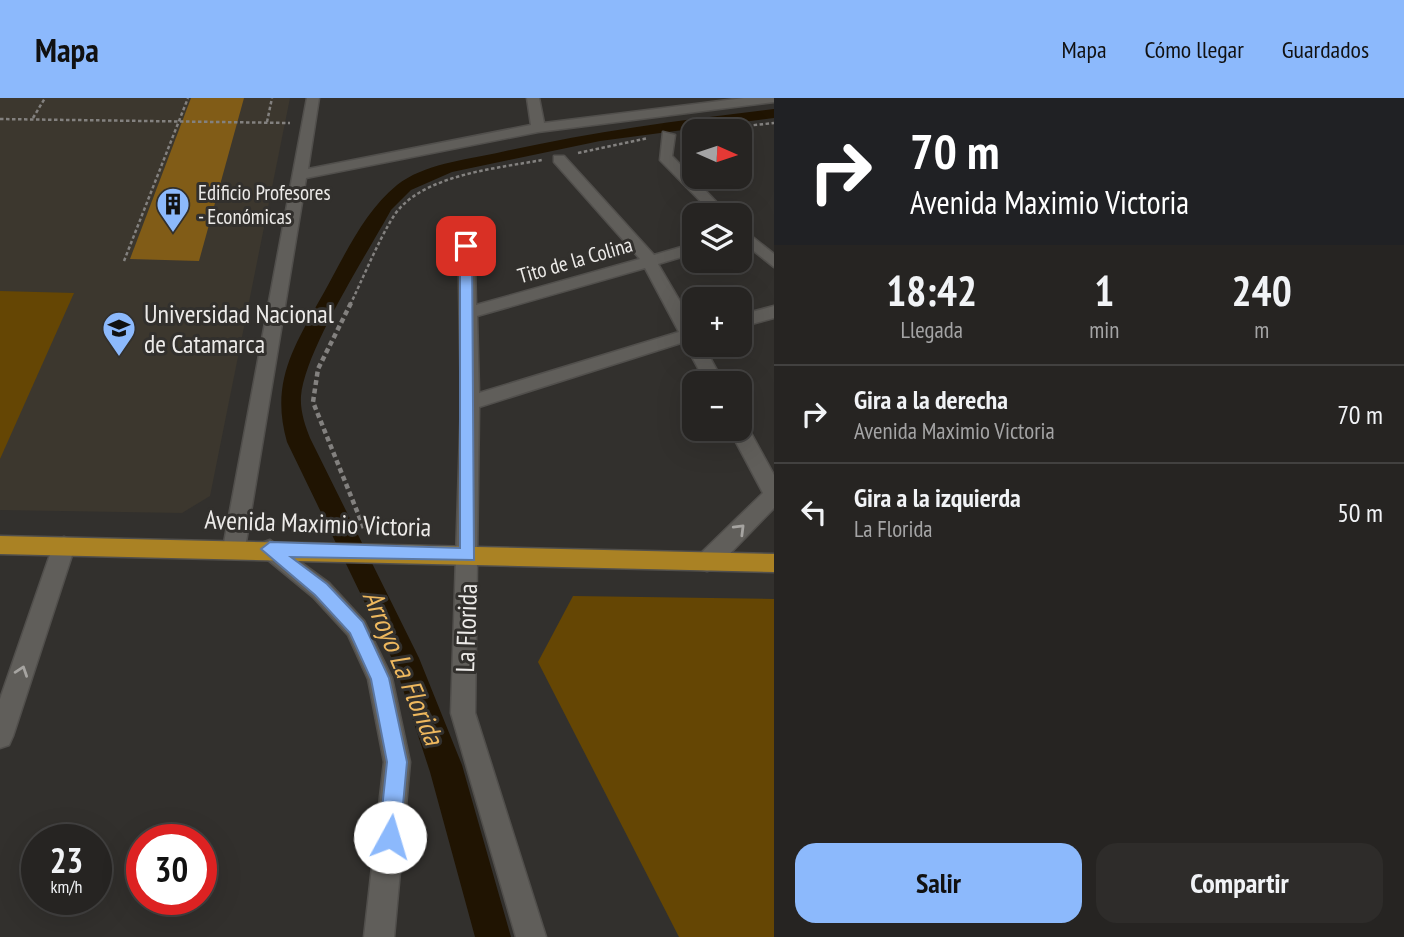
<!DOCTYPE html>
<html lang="es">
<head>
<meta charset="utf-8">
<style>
	body { margin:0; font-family:"PT Sans Narrow",sans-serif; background:#2e2c2a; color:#f1f3f6; height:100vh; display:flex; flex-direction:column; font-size:26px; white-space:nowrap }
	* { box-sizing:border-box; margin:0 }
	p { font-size:23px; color:#a4a4a5 }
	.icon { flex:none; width:38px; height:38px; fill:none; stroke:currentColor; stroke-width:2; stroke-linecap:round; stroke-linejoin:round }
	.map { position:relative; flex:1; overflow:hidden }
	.drawer { display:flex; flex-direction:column; background:#262422; width:630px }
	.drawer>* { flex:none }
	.guide { background:#202124; color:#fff; overflow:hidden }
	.needle { width:46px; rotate:93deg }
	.buttons { position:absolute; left:682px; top:21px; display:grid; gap:14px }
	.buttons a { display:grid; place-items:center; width:70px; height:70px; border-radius:14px; background:#262422; box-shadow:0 7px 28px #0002,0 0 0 2px #424140; font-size:35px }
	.speed { position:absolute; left:21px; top:726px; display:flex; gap:14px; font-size:35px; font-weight:700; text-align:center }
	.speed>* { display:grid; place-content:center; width:91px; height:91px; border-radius:50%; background:#262422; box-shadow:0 7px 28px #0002,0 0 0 2px #424140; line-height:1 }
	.speed small { font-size:18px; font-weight:400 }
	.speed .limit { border:10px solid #d22; background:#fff; color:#111 }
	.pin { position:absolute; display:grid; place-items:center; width:60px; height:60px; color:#fff; margin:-30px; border-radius:14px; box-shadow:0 4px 10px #0006 }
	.me { position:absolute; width:77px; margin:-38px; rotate:6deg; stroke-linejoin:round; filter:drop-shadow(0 0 5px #0008) }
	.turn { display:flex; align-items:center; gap:24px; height:147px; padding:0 21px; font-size:32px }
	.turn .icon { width:91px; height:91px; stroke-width:2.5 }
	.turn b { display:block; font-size:49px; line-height:60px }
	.eta { display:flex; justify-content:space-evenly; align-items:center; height:119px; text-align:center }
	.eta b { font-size:42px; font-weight:700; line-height:49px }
	.primary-button { display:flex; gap:14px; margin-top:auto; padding:14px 21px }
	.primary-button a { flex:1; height:80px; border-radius:21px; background:#8cb9fc; color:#111; font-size:28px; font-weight:700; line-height:80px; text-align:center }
	.primary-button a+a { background:#2e2c2a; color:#f1f3f6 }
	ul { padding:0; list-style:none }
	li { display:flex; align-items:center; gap:21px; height:98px; padding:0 21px; border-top:2px solid #424140 }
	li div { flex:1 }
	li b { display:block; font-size:26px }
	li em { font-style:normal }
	header { display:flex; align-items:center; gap:42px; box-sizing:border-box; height:98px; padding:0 35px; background:#8cb9fc; color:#111 }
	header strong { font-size:33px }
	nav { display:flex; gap:38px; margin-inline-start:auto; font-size:24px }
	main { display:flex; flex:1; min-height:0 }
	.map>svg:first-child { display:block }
	.built { fill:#3c372e }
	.green { fill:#654604 }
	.water { fill:#201402 }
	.building { fill:#815c17 }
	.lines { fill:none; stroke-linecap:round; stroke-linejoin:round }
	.minor-casing { stroke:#514f4c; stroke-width:3 }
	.major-casing { stroke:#514f4c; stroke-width:3 }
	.path-far1 { stroke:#83817f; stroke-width:2.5; stroke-dasharray:3.5 2.5; stroke-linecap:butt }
	.path { stroke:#83817f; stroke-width:4.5; stroke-dasharray:5 3.5; stroke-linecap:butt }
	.minor { fill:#605e5a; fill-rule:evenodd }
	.major { fill:#aa8224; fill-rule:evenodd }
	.oneway { stroke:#a6a4a1 }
	.route { fill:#8cb9fc; stroke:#5b78a4; stroke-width:2 }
	.labels { text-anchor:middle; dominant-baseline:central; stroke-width:6; stroke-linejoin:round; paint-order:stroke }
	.far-poi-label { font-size:21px; fill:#eceae8; stroke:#32302d; text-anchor:start }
	.far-street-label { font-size:21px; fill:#eceae8; stroke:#32302d }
	.poi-label { font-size:26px; fill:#eceae8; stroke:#32302d; text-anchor:start }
	.street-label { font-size:26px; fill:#eceae8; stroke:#32302d }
	.water-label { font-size:28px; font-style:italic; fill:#eeb85e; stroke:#32302d }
</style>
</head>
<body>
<header>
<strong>Mapa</strong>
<nav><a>Mapa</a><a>Cómo llegar</a><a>Guardados</a></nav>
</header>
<main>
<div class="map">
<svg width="774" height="839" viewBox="0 0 774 839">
	<rect width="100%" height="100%" fill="#32302d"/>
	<path class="built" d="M0 0H290L210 398 182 415 0 412Z"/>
	<g class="green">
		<path d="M0 193 74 195 0 361Z"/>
		<path d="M573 498 774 501V839H679L538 564Z"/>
	</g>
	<path class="water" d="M774 11V20L600 43 452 74 411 92 391 112C367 156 305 252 301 298 300 313 305 327 310 340L419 560 462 667 511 839H475L430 674 395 567 287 344C271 288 291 253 318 205 341 166 361 116 397 87 424 66 464 62 497 55 589 34 680 22 774 11Z"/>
	<path class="building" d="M191 0H244L199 163 130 161Z"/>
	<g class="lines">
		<defs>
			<g id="minor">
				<path d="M307 0H319L308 71 531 27 527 0H539L544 25 744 0H774V4L538 34 306 80 245 450 242 456 234 459 226 456 223 450Z"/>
				<path d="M663 34 675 37 672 58 729 117H714L660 62Z"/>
				<path d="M554 58H564L654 157 695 145V155L658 166 695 229V247H703L724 285H706L684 244 479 309 475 615 546 839H516L451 615 461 305 458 126 466 121 474 126 476 207 640 161 554 64ZM645 170 679 234 479 295 477 218Z"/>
				<path d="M740 129 774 156V169L740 142Z"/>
				<path d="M774 208V220L740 229V217Z"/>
				<path d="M740 324 746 326 774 377V410L715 471 707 473 699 471 696 464 699 457 763 395 729 331H740Z"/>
				<path d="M64 439 72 442 75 448 13 638 9 647 0 650V601L53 448 56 442Z"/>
				<path d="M270 442 329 485 364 523 392 580 410 664 394 839H364L384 664 368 581 348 537 313 499 262 457 259 451 262 445Z"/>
			</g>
			<path id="major" d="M0 438 774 456V474L0 456Z"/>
		</defs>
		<use href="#minor" class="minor-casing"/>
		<use href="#major" class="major-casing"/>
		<g class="path-far1">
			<path d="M33 20 45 0"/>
			<path d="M0 21 290 25"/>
			<path d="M267 24 272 0"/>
			<path d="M688 34 774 25"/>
			<path d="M578 55 648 40"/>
			<path d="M124 163 188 0"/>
			<path d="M350 207C361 185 386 124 400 110 431 76 499 70 542 62"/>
		</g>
		<path class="path" d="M351 205 318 271 313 304 365 433"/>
		<use href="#minor" class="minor"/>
		<use href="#major" class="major"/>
	</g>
	<defs><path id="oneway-chevron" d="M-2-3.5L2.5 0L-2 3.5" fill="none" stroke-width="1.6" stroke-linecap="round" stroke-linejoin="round" transform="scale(1.75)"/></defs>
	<g class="oneway">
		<use href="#oneway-chevron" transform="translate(740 431) rotate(-45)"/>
		<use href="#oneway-chevron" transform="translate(22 573) rotate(-71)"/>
	</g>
	<path class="route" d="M466 145 472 148 474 462 291 459 327 486 363 524 389 580 407 664 400 739 397 746 390 749 382 746 379 739 387 664 371 581 350 535 315 497 261 451 270 444 460 450V148Z"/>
	<defs>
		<symbol id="building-pin" viewBox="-11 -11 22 30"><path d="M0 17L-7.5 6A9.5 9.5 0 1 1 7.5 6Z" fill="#8cb9fc" stroke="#32302d"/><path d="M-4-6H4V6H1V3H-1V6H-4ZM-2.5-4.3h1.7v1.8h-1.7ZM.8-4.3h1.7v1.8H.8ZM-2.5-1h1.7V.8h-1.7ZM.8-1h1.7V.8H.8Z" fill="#111"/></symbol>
		<symbol id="university-pin" viewBox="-11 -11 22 30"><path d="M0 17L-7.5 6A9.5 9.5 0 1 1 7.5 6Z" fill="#8cb9fc" stroke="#32302d"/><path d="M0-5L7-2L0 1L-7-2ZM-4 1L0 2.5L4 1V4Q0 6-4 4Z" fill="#111"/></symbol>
	</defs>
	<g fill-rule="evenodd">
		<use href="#building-pin" x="154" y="87" width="38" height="52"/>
		<use href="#university-pin" x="100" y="211" width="38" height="52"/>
	</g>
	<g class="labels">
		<g class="far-poi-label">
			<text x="198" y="94">Edificio Profesores<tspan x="198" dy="24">- Económicas</tspan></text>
		</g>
		<g class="far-street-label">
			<text transform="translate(575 162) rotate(-16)">Tito de la Colina</text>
		</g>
		<g class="poi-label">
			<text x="144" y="215">Universidad Nacional<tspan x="144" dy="30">de Catamarca</tspan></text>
		</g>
		<g class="street-label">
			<text transform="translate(318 425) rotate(2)">Avenida Maximio Victoria</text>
			<text transform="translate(466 530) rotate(-88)">La Florida</text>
		</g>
		<g class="water-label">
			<text transform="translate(404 569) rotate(67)">Arroyo La Florida</text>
		</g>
	</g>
</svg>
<div class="buttons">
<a><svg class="needle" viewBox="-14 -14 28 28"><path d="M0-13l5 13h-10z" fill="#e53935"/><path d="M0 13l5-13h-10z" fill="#a4a4a5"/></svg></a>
<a><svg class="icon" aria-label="layers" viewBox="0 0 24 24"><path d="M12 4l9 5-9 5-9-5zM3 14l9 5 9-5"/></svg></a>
<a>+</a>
<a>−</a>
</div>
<div class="speed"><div>23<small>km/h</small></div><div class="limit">30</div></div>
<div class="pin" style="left:466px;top:148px;background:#d93025"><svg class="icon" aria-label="arrive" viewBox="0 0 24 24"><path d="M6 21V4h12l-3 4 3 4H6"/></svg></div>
<svg class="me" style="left:390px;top:739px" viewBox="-20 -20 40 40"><circle r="19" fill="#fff"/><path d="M0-13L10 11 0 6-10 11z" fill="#8cb9fc"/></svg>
</div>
<section class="drawer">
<div class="guide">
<div class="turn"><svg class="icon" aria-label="right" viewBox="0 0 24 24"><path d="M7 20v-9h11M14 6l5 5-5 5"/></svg><div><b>70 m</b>Avenida Maximio Victoria</div></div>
</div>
<div class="eta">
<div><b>18:42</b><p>Llegada</p></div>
<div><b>1</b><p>min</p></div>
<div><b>240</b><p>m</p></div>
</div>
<ul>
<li><svg class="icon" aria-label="right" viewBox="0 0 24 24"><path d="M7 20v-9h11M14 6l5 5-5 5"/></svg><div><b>Gira a la derecha</b><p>Avenida Maximio Victoria</p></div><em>70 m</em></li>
<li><svg class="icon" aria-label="left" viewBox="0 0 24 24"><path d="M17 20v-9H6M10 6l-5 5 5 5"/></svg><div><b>Gira a la izquierda</b><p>La Florida</p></div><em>50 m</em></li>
</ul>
<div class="primary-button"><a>Salir</a><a>Compartir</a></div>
</section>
</main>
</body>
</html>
